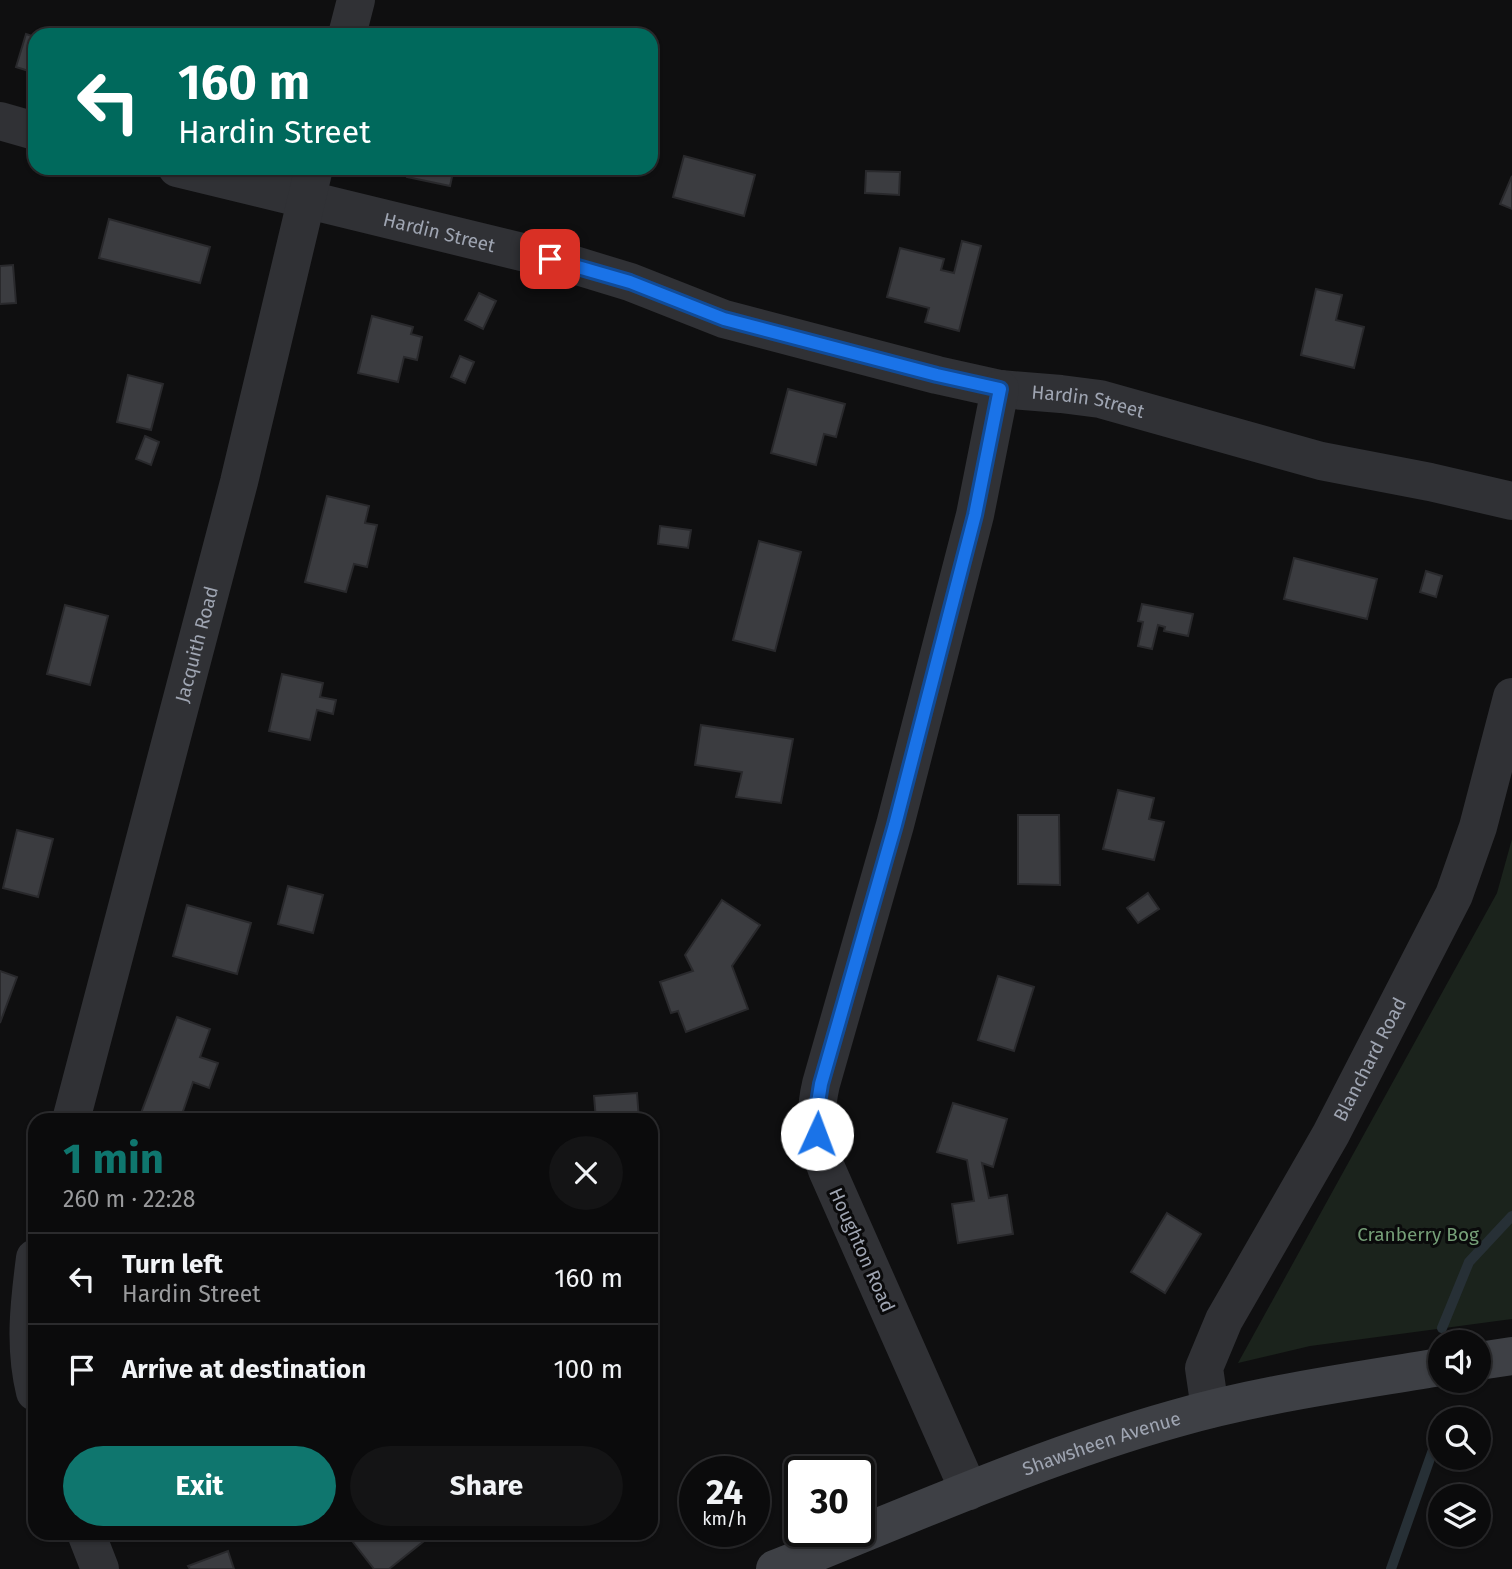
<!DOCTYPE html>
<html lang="en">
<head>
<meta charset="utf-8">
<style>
	body { margin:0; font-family:"Fira Sans",sans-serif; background:#141415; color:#f1f3f6; height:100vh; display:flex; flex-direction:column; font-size:26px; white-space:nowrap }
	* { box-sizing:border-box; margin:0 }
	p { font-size:23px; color:#9a9b9d }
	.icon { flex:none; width:38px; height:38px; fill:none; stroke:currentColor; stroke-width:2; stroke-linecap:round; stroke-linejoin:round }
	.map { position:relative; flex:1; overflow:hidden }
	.details { position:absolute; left:28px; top:1113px; width:630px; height:427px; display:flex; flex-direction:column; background:#0b0b0c; border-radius:21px; box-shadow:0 2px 5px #0004,0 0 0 2px #2b2b2d }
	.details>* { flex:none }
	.guide { position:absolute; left:28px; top:28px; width:630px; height:147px; border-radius:21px; box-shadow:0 2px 5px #0004,0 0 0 2px #2b2b2d; background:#00695c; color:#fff; overflow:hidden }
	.fabs { position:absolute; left:1428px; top:1330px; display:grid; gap:14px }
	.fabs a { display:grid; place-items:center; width:63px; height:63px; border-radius:50%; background:#0b0b0c; box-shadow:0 2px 5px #0004,0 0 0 2px #2b2b2d; font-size:35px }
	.speed { position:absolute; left:679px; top:1456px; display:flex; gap:14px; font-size:35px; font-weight:700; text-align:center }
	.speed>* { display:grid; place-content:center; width:91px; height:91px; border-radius:50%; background:#0b0b0c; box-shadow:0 2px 5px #0004,0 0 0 2px #2b2b2d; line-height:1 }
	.speed small { font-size:18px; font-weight:400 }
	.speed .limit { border:4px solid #111; border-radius:10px; background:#fff; color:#111 }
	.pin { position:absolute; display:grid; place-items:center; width:60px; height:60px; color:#fff; margin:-30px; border-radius:14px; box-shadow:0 4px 10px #0006 }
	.me { position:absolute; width:77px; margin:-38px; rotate:2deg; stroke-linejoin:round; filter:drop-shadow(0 0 5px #0008) }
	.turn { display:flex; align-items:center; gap:24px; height:147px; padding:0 35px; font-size:32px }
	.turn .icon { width:91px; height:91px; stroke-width:2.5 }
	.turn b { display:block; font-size:49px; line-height:60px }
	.round { display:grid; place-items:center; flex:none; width:74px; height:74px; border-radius:37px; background:#141415 }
	.head { display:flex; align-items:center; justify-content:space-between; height:119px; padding:0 35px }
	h1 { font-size:42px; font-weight:700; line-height:52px; color:#0f766e }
	.button { display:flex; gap:14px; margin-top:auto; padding:14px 35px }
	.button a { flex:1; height:80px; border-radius:42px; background:#0f766e; color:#fff; font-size:28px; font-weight:700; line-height:80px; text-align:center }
	.button a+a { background:#141415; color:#f1f3f6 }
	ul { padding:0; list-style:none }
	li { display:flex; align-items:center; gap:21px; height:91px; padding:0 35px; border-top:2px solid #2b2b2d }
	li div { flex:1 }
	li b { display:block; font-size:26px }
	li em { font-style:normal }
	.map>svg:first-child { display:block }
	.green { fill:#1b231c }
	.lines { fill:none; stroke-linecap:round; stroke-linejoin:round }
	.stream { stroke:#273036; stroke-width:10 }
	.building { fill:#3b3c40; stroke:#29292c; stroke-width:2 }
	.minor { stroke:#303135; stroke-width:38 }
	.secondary { stroke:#3e4045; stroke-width:38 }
	.route-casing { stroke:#114b97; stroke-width:18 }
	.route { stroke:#1a73e8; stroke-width:12 }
	.labels { text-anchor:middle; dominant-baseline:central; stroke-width:6; stroke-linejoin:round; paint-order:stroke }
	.street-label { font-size:19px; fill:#9fa5b2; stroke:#0a0a0b }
	.park-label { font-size:19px; fill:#759e77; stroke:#0a0a0b }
</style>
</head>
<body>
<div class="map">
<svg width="1512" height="1569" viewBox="0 0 1512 1569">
	<rect width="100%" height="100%" fill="#0f0f10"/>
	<path class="green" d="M1512 839V1319L1310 1346 1238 1363 1497 893Z"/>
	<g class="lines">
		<g class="stream">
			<path d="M1442 1328 1469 1262 1512 1216"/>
			<path d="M1444 1419V1418"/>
			<path d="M1391 1569 1440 1430"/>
		</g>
	</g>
	<g class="building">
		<path d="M41 30 59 35H40Z"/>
		<path d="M26 34 35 37V73L16 67Z"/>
		<path d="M684 156 755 175 744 216 673 197Z"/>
		<path d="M409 168H454L450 186 407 177Z"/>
		<path d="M866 171 900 172 899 195 865 193Z"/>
		<path d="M1512 176V209L1500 204Z"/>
		<path d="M109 219 210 247 200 283 99 258Z"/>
		<path d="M962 241 981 246 959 331 925 322 929 308 887 297 900 248 944 259 941 270 954 273Z"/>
		<path d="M13 265 16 303 0 304V266Z"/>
		<path d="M1316 289 1342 295 1336 320 1364 327 1354 368 1301 355Z"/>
		<path d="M479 293 496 301 483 329 465 320Z"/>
		<path d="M372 316 413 327 411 334 422 337 417 360 404 357 398 382 358 373Z"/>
		<path d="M460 356 474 362 465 383 451 377Z"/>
		<path d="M128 375 163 384 151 430 117 422Z"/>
		<path d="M788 389 845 404 836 437 824 434 816 465 771 453Z"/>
		<path d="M145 436 159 442 151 465 136 459Z"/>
		<path d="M327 496 369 506 365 523 377 525 367 567 354 564 346 592 305 582Z"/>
		<path d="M660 526 691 530 688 548 658 544Z"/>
		<path d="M759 541 801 552 775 651 733 640Z"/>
		<path d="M1294 558 1377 579 1367 619 1284 599Z"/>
		<path d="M1426 571 1442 576 1436 597 1420 592Z"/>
		<path d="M1142 604 1193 614 1188 636 1164 631 1165 627 1158 625 1152 649 1138 646 1143 622 1138 621Z"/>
		<path d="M65 605 108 616 90 685 47 674Z"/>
		<path d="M282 674 323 683 320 697 336 700 333 714 317 710 310 740 269 731Z"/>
		<path d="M701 725 793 739 781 803 736 797 742 772 695 765Z"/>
		<path d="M1118 790 1154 798 1149 819 1164 822 1154 860 1103 849Z"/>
		<path d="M1018 815H1059L1060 885 1018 884Z"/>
		<path d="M17 830 53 839 38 897 3 888Z"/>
		<path d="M288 886 323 895 313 933 278 924Z"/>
		<path d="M1148 893 1159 909 1138 923 1127 908Z"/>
		<path d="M722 900 760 925 732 966 748 1009 686 1032 678 1011 671 1013 660 982 693 971 685 955Z"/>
		<path d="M187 905 251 923 237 974 173 956Z"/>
		<path d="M0 971 17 977 0 1023Z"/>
		<path d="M998 976 1034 987 1014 1051 978 1040Z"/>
		<path d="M177 1017 210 1029 200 1057 218 1063 209 1088 193 1082 180 1120H152L140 1116Z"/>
		<path d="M637 1093 639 1120H596L594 1096Z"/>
		<path d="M953 1103 1007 1119 993 1167 982 1163 989 1198 1007 1195 1013 1234 958 1243 952 1204 974 1201 967 1160 937 1152Z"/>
		<path d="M1167 1213 1201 1234 1165 1293 1131 1272Z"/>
		<path d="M354 1533H426L429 1537 389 1569H374L349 1537Z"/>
		<path d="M228 1551 234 1569H190L188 1566Z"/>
	</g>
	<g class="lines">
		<g class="minor">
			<path d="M347 35 356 0"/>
			<path d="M0 121 35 131"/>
			<path id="s1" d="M177 168 571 264 630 282 724 319 937 375 1000 389 1061 394 1100 399 1321 461 1430 482 1512 501"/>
			<path id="s2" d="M71 1120 239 482 314 168"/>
			<path d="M35 1258C29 1304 24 1347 35 1392"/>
			<path id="s3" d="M1210 1409 1204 1368 1224 1320 1331 1134 1454 895 1478 827 1512 697"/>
			<path d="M969 1491 827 1170C815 1141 814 1114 821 1084L895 825 975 515 1000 389"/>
			<path d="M86 1533 100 1569"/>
		</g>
		<g class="secondary">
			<path d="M1479 1361 1512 1356"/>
			<path id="s4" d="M775 1569C906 1517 1039 1457 1174 1419 1261 1394 1351 1382 1440 1367"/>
		</g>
	</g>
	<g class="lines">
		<defs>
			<path id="route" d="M550 259 630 282 724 319 937 375 1000 389 975 515 895 825 821 1084 817 1109V1134"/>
		</defs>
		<use href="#route" class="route-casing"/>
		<use href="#route" class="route"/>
	</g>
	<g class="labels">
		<g class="street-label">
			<text stroke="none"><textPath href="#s1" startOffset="270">Hardin Street</textPath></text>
			<text stroke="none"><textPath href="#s1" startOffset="942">Hardin Street</textPath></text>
			<text stroke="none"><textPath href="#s2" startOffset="492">Jacquith Road</textPath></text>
			<text stroke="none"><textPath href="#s3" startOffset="392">Blanchard Road</textPath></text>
			<text transform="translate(862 1250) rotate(66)">Houghton Road</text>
			<text stroke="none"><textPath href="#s4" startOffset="350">Shawsheen Avenue</textPath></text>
		</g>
		<g class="park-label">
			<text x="1418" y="1234">Cranberry Bog</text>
		</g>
	</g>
</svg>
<div class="fabs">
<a><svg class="icon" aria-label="sound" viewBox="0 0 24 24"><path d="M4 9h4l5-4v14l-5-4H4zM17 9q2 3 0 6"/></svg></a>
<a><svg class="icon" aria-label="search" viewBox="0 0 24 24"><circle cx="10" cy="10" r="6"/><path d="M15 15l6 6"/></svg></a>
<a><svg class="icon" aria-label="layers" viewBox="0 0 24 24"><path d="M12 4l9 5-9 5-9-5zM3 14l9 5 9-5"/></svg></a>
</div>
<div class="speed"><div>24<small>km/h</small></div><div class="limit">30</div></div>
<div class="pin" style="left:550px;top:259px;background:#d93025"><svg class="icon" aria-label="arrive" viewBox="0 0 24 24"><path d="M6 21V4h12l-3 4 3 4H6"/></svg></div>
<svg class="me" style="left:817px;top:1134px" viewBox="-20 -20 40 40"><circle r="19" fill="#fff"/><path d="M0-13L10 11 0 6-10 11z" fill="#1a73e8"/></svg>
<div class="guide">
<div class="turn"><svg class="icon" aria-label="left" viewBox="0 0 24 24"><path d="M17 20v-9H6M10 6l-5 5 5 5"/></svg><div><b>160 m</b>Hardin Street</div></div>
</div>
<section class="details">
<div class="head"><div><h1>1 min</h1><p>260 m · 22:28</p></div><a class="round"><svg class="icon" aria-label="close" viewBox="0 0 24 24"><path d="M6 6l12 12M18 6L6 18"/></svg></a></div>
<ul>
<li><svg class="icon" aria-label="left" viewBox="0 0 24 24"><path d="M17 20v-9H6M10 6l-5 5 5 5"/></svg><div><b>Turn left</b><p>Hardin Street</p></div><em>160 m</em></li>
<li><svg class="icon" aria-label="arrive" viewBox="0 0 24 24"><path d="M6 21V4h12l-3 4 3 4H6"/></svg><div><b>Arrive at destination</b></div><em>100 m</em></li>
</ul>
<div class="button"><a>Exit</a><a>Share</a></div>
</section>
</div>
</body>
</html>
